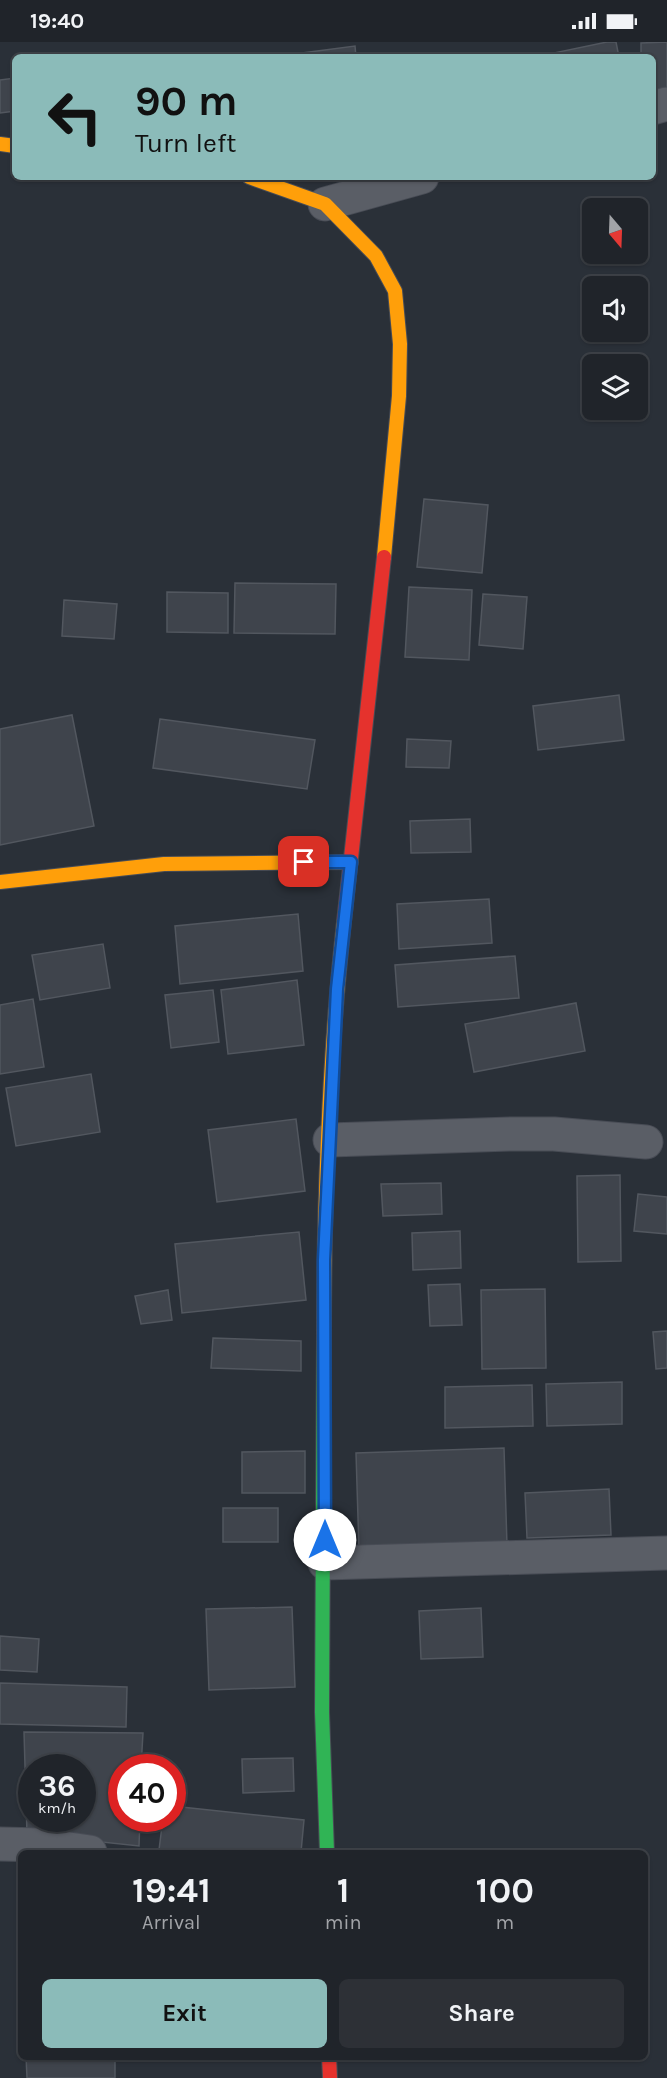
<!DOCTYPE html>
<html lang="en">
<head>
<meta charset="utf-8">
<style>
	body { margin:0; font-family:Karla,sans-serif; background:#2d3036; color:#f1f3f6; height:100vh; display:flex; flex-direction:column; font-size:22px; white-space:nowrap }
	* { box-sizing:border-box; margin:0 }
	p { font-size:20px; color:#a2a4a8 }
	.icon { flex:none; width:33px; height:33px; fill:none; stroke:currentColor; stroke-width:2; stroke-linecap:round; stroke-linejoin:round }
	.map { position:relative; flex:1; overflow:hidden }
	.details { position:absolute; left:18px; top:1808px; width:630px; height:210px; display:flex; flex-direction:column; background:#20242a; border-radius:9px; box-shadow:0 2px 4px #0004,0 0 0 2px #3d4147 }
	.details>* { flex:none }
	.guide { position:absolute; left:12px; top:12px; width:644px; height:126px; border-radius:9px; box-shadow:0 2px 4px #0004,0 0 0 2px #3d4147; background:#8bbbb9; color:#111; overflow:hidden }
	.needle { width:39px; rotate:161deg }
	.fabs { position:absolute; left:582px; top:156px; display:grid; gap:12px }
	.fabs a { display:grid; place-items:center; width:66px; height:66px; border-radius:9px; background:#20242a; box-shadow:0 2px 4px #0004,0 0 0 2px #3d4147; font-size:30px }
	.speed { position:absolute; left:18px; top:1712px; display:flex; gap:12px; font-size:30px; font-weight:700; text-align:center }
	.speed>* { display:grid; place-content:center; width:78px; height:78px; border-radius:50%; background:#20242a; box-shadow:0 2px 4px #0004,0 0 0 2px #3d4147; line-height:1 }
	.speed small { font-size:15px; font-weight:400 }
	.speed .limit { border:9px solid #d22; background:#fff; color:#111 }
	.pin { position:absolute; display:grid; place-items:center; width:51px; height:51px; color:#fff; margin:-26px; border-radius:12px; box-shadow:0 3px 9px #0006 }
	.me { position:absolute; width:66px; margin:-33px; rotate:0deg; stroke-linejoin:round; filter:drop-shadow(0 0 4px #0008) }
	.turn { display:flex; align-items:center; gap:21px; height:126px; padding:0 24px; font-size:27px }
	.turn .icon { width:78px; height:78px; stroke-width:2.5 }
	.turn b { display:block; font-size:42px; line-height:51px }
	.eta { display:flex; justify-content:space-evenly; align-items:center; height:102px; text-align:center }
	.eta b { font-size:36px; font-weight:700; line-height:42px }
	.cta { display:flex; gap:12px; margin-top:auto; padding:12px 24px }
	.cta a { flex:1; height:69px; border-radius:9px; background:#8bbbb9; color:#111; font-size:24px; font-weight:700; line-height:69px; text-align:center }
	.cta a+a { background:#2d3036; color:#f1f3f6 }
	.status { display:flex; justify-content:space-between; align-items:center; height:42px; padding:0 30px; background:#20242a; direction:ltr }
	.status svg { height:16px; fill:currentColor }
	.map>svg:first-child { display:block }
	.building { fill:#3f444c; stroke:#52575f; stroke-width:1.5; fill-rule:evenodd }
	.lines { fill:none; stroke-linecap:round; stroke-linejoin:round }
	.street-casing { stroke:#484c55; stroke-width:35 }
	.fast-casing { stroke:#484c55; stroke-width:16 }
	.slow-casing { stroke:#484c55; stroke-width:16 }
	.jam-casing { stroke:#484c55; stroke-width:16 }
	.street { stroke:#5a5e66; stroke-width:33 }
	.fast { stroke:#30b455; stroke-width:14 }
	.slow { stroke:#ff9f0a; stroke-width:14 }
	.jam { stroke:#e5322d; stroke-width:14 }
	.route-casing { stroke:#114b97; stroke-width:15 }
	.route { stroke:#1a73e8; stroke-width:10 }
</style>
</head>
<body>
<div class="status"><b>19:40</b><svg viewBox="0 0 49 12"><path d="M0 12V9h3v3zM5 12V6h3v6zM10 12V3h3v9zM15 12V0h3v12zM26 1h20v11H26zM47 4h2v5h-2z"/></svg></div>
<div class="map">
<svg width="667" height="2036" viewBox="0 0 667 2036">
	<rect width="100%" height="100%" fill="#2a3038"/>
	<g class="building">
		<path d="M607 0H616L619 15H544V13Z"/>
		<path d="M667 0V50H652V15H641V1Z"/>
		<path d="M355 4 356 15H287V13Z"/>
		<path d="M15 36V69L0 71V38Z"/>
		<path d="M424 457 488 463 482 531 417 525Z"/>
		<path d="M235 541 336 542 335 592 234 591Z"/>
		<path d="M409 545 472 548 469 618 405 615Z"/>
		<path d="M167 550 228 551V591L167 590Z"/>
		<path d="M483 552 527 555 523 607 479 603Z"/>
		<path d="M64 558 117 562 114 597 62 594Z"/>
		<path d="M619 653 624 698 538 708 533 664Z"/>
		<path d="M72 673 94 784 0 803V687Z"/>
		<path d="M160 677 315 698 307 747 153 726Z"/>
		<path d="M407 697 451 699 449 726 406 725Z"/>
		<path d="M470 777 471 810 411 811 410 779Z"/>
		<path d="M489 857 492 901 399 907 397 862Z"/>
		<path d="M298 872 303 929 180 942 175 884Z"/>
		<path d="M103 902 110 946 40 958 32 913Z"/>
		<path d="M515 914 519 956 398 965 395 923Z"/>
		<path d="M297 938 304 1003 228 1012 221 948Z"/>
		<path d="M213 948 219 1000 171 1006 165 953Z"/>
		<path d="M33 957 44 1025 0 1032V963Z"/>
		<path d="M576 961 585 1009 474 1030 465 982Z"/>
		<path d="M91 1032 100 1090 16 1104 6 1046Z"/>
		<path d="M296 1077 305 1149 217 1160 208 1088Z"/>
		<path d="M620 1133 621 1219 578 1220 577 1134Z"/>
		<path d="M441 1141 442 1172 383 1174 381 1142Z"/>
		<path d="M638 1152 667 1155V1192L634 1189Z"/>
		<path d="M460 1189 461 1226 413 1228 412 1191Z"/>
		<path d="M299 1190 306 1258 182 1271 175 1202Z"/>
		<path d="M460 1242 462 1283 430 1284 428 1243Z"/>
		<path d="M545 1247 546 1326 482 1327 481 1248Z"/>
		<path d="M168 1248 172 1278 141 1282 135 1254Z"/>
		<path d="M667 1289V1326L656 1327 653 1290Z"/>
		<path d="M213 1296 301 1299V1329L211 1326Z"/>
		<path d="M622 1340V1382L547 1384 546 1342Z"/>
		<path d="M532 1343 533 1384 445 1386V1345Z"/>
		<path d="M504 1406 507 1503 359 1508 356 1411Z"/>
		<path d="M305 1409V1451H242V1410Z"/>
		<path d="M609 1447 611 1493 527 1496 525 1451Z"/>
		<rect x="223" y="1466" width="55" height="34"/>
		<path d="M292 1565 295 1645 209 1648 206 1567Z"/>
		<path d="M481 1566 483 1615 421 1617 419 1569Z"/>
		<path d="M0 1594 39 1597 37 1630 0 1628Z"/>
		<path d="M0 1641 127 1645 126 1685 0 1682Z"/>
		<path d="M24 1690 143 1691 141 1725H122V1776H140L139 1804 27 1792ZM32 1725H82V1776H32Z"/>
		<path d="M293 1716 294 1749 243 1751 242 1717Z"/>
		<path d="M172 1764 304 1778 301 1810H183L159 1808 163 1776H172Z"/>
		<path d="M26 2014H115V2036H27Z"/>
	</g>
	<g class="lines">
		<defs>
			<g id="street">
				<path d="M652 66 667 62"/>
				<path d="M325 162 422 135"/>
				<path d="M330 1098 511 1092H554L646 1100"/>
				<path d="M325 1521 667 1511"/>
				<path d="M0 1802 42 1803 90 1810"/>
			</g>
			<path id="fast" d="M324 1292 322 1670 327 1810"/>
			<g id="slow">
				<path d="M0 102 15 104"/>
				<path d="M249 135 325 162 376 214 395 249 400 302 399 354 384 515"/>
				<path d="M0 840 164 822 351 820"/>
				<path d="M324 1292C324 1155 329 1016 344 880"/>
			</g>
			<g id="jam">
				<path d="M344 880 384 515"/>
				<path d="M329 2014 330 2036"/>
			</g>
		</defs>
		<use href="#street" class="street-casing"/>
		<use href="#fast" class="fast-casing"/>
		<use href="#slow" class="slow-casing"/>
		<use href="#jam" class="jam-casing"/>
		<use href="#street" class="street"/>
		<use href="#fast" class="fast"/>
		<use href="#slow" class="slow"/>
		<use href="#jam" class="jam"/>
	</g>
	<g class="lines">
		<defs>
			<path id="route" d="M304 820H351L337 947 324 1218 325 1498"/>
		</defs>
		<use href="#route" class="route-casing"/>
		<use href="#route" class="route"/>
	</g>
</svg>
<div class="fabs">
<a><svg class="needle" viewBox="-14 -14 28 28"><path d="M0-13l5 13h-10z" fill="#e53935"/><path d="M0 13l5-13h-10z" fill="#a2a4a8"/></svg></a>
<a><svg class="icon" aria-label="sound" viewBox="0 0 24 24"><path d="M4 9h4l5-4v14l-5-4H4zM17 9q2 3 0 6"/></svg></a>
<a><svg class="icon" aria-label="layers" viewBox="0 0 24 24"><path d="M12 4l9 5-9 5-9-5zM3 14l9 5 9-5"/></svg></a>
</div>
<div class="speed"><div>36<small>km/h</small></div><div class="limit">40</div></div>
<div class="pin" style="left:304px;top:820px;background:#d93025"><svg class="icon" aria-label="arrive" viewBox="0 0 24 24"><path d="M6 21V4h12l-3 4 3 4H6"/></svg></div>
<svg class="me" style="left:325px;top:1498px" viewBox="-20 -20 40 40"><circle r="19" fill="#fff"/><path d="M0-13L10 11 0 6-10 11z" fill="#1a73e8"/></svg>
<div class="guide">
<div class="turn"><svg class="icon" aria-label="left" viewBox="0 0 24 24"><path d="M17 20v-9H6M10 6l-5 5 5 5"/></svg><div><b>90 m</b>Turn left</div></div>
</div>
<section class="details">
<div class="eta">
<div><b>19:41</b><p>Arrival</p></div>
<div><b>1</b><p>min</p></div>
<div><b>100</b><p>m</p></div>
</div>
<div class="cta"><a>Exit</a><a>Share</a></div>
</section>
</div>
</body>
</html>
